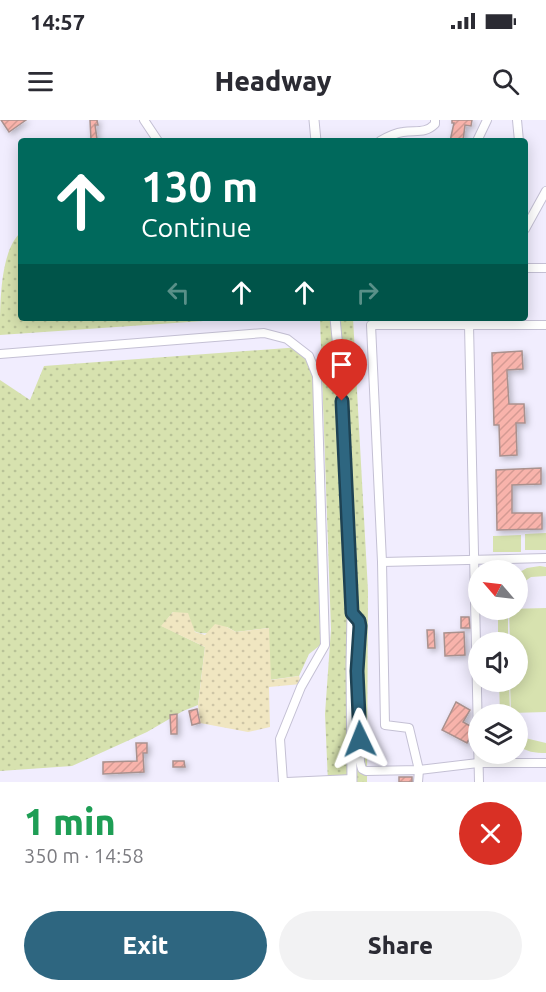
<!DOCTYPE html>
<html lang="en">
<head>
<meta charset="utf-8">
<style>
	body { margin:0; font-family:Ubuntu,sans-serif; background:#f2f2f3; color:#2b2b33; height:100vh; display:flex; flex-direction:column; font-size:22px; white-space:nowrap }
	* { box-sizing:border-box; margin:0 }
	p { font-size:20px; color:#7c7c81 }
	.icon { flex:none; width:33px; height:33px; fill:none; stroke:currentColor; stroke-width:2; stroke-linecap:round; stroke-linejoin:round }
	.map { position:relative; height:662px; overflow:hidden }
	.side { display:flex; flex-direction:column; background:#fff; flex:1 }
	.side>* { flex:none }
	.top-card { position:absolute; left:18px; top:18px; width:510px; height:183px; border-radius:6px; box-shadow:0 3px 15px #0003; background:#00695c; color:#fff; overflow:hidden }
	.needle { width:39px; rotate:298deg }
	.controls { position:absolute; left:468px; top:440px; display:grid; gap:12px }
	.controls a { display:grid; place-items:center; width:60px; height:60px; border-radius:50%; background:#fff; box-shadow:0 3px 15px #0003; font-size:30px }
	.pin { position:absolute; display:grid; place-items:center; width:51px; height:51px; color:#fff; margin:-62px -26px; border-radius:50% 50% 50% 0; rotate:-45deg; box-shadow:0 0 6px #0007 }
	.pin .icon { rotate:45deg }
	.me { position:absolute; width:66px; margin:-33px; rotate:358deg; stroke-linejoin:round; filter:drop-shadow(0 0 4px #0008) }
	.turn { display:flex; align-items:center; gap:21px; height:126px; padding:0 24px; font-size:27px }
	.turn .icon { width:78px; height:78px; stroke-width:2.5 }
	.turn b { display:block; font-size:42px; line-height:51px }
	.lanes { display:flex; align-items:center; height:57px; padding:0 24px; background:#0003; justify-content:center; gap:30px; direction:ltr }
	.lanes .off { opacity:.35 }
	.round { display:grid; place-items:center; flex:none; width:63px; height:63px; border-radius:32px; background:#f2f2f3 }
	.head { display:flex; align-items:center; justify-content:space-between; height:102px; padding:0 24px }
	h1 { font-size:36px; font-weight:800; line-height:45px; color:#1e9e55 }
	.action { display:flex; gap:12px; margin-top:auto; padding:12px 24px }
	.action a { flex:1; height:69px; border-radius:36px; background:#2e6680; color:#fff; font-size:24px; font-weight:800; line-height:69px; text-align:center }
	.action a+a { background:#f2f2f3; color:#2b2b33 }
	.status { display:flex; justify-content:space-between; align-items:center; height:42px; padding:0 30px; background:#fff; direction:ltr }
	.status svg { height:16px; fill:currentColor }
	header { display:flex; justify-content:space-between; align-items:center; height:78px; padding:0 24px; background:#fff; font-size:27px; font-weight:800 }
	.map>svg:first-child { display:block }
	.grass { fill:url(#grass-dots) }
	.sand { fill:url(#sand-dots) }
	.garden { fill:#d7e2af }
	.building { fill:url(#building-hatch); stroke:#a9918e; stroke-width:1.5; filter:url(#shadow) }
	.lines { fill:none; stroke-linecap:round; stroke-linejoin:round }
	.minor-casing { stroke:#c4c0d4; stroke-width:10 }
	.major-casing { stroke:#c4c0d4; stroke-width:11 }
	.minor { stroke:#fff; stroke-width:8 }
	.major { stroke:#fff; stroke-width:9 }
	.route-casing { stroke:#1e4253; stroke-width:15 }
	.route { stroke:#2e6680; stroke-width:10 }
</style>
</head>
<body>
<div class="status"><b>14:57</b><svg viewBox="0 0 49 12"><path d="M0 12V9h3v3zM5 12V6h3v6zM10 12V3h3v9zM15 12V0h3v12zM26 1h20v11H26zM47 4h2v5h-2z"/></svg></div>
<header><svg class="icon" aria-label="menu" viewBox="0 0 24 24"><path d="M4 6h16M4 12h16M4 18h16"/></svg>Headway<svg class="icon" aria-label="search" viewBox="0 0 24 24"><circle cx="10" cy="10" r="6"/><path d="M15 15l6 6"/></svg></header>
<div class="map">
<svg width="546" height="662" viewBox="0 0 546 662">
	<defs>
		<pattern id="grass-dots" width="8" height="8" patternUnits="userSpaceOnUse" patternTransform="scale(1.5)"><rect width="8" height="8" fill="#d7e2af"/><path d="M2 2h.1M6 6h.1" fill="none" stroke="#b8c297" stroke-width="1.8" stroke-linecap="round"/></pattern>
		<pattern id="sand-dots" width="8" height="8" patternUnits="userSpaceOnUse" patternTransform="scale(1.5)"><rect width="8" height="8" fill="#f0e6c1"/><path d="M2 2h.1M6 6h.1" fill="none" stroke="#cec5a6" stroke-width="1.8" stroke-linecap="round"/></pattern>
		<pattern id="building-hatch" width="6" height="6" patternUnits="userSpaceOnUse" patternTransform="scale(1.5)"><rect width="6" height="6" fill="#f8b3ab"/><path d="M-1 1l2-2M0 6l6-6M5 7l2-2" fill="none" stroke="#d49a93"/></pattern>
		<filter id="shadow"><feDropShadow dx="2.5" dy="2.5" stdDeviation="3" flood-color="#0004"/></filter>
	</defs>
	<rect width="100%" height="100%" fill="#f1edfe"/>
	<g class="grass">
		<path d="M21 112V198H247L0 215C0 183 0 131 21 112Z"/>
		<path d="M320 198H353L368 471 367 662H328L325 594 331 509Z"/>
		<path d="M301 227 318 260 323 523 309 534 299 556 269 560V508L236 512 227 507C195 519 197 514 173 492L162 506 205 527 198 585 183 591 147 612 72 646 0 651V260L30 280 44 246Z"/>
	</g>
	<path class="sand" d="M173 492 188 493 195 512 205 515 215 504 227 507 236 512 269 508 271 560 299 556 301 564 269 567 270 607 248 612 200 603 198 585 205 527 161 506Z"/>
	<g class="garden">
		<path d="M546 413V430H525V414Z"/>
		<path d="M521 415V432H493V416Z"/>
		<path d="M540 446 546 447V456L531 457 518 466V453L527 448Z"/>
		<path d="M546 488V592L511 593 510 561H518V522H510L509 489Z"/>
		<rect x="498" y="489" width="10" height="33"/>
		<path d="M499 561H509L510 594H500Z"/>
		<path d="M518 609 525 618 546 623V633C535 633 526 632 518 625Z"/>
	</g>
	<g class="building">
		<path d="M1 0H26L9 12Z"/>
		<path d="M90 0H97L98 5H95L97 19 91 20Z"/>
		<path d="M452 0H472L471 6 465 5 463 21H450L454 3H452Z"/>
		<path d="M522 231 523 249 507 250V252L509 284H524L525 303H516L517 335 500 336 499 305H494L492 233Z"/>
		<path d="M541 348V364L512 365V393H542V409L497 410 496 350Z"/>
		<path d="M461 497H469L470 508H461Z"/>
		<path d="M427 510H434L435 528H428Z"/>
		<path d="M464 512 465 535 445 536 444 513Z"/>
		<path d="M456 582 470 590 463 602 472 607V613L467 623 442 610Z"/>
		<path d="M197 589 200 603 192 605 189 591Z"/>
		<path d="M177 594V614H171L170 595Z"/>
		<path d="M136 623H147V633H143L144 652 103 654V642L137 641Z"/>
		<path d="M173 641H184L185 647H173Z"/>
		<rect x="399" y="657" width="13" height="5"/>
	</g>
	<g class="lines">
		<defs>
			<g id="minor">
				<path d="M144 0 158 21"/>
				<path d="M517 0 519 21"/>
				<path d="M380 21C387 17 395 13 403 12 416 10 425 14 435 4V0"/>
				<path d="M477 21 487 0"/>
				<path d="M525 109 546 71"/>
				<path d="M525 148H546"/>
				<path d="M469 205 479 662"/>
				<path d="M0 234 264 213 287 219 309 236 317 256 325 525 301 567 280 619 283 662"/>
				<path d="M382 442 546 438"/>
				<path d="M352 493 359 501 360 506 357 551 360 642 362 649 366 651 419 650 478 643H546"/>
				<path d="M287 662 352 659"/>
				<path d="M418 662 419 650 409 608 385 605 382 442 371 205H546"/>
			</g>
			<g id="major">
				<path d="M314 0 316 21"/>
				<path d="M335 198 341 259 352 493 351 545 352 662"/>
			</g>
		</defs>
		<use href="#minor" class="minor-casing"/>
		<use href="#major" class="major-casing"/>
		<use href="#minor" class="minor"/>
		<use href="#major" class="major"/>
	</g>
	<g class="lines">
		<defs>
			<path id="route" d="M342 281 352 493 359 501 360 506 357 551 360 619"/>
		</defs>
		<use href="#route" class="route-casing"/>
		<use href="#route" class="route"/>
	</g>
</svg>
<div class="controls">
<a><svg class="needle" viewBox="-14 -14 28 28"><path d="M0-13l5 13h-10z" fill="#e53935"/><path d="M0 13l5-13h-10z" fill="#7c7c81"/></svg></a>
<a><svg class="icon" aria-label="sound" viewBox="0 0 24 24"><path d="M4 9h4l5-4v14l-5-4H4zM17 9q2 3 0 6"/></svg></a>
<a><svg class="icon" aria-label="layers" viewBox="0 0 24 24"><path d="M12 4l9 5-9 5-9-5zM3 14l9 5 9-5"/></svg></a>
</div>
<div class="pin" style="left:342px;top:281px;background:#d93025"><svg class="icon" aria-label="arrive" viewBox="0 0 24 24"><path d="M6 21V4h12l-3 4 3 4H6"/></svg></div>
<svg class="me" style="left:360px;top:619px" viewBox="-20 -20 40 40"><path d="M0-17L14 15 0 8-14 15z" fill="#2e6680" stroke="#fff" stroke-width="4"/></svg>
<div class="top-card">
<div class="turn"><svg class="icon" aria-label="ahead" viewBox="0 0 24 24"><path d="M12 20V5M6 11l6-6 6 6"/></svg><div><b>130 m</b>Continue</div></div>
<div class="lanes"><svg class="icon off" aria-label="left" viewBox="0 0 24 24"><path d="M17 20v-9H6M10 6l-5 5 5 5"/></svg><svg class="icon" aria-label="ahead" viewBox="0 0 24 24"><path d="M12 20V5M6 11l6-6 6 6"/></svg><svg class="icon" aria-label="ahead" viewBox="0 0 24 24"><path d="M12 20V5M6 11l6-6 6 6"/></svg><svg class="icon off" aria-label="right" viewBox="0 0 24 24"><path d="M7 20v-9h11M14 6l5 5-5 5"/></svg></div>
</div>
</div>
<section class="side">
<div class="head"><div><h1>1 min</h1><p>350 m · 14:58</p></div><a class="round" style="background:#d93025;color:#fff"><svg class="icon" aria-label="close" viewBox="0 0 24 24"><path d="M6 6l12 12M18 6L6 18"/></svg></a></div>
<div class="action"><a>Exit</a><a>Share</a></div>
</section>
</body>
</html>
